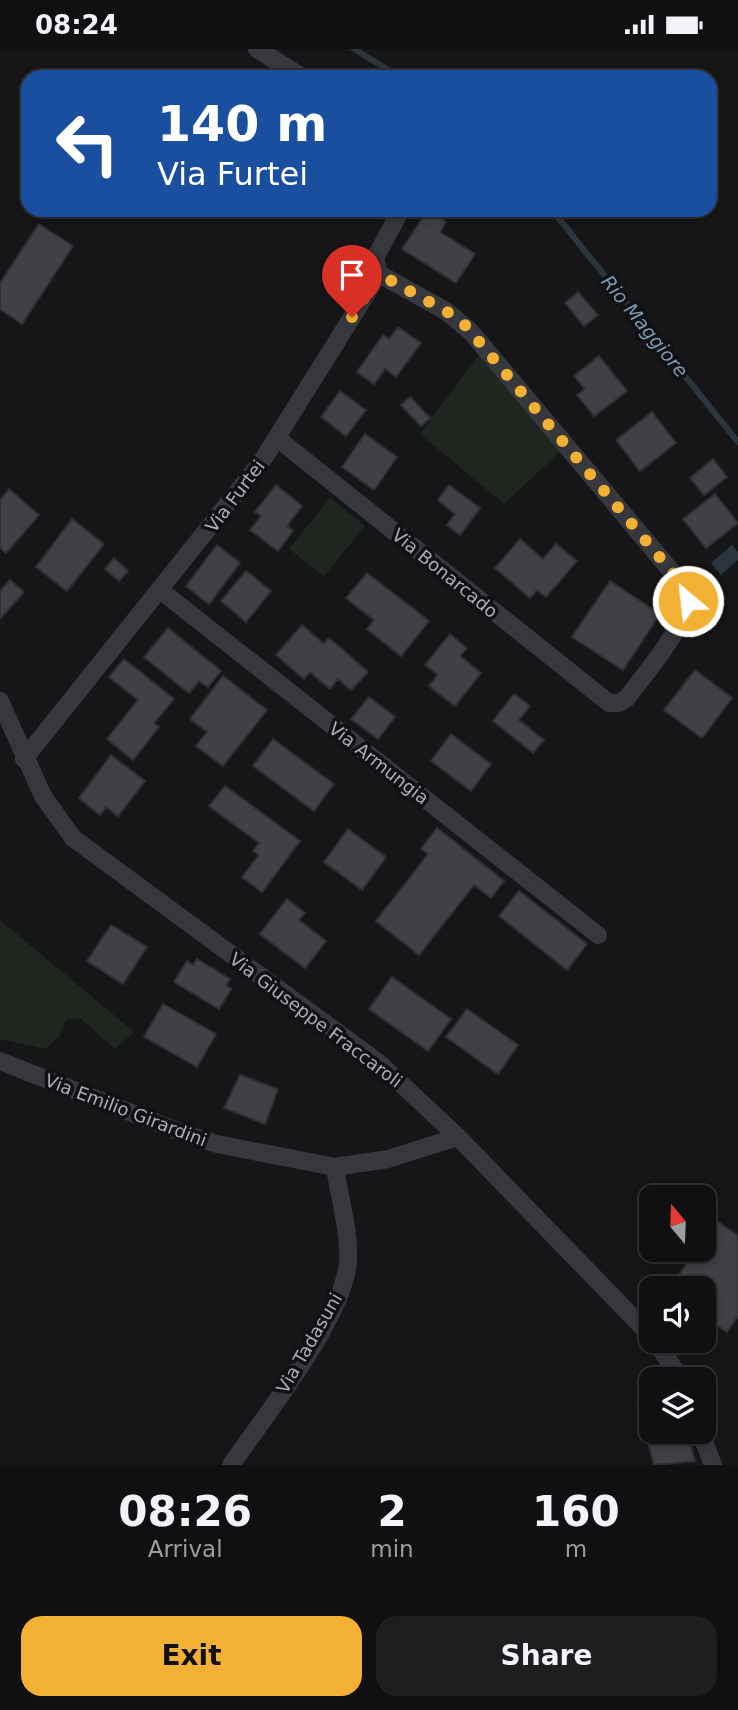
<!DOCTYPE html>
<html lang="en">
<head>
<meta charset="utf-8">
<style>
	body { margin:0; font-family:"DejaVu Sans",sans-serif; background:#1e1e20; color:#f1f3f6; height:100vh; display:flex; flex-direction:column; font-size:26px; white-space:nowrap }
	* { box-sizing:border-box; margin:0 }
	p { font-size:23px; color:#9c9d9f }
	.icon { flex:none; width:38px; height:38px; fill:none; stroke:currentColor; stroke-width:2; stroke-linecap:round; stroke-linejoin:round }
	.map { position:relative; height:1416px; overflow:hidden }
	.details { display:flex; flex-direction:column; background:#101012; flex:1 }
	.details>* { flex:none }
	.guide { position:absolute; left:21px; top:21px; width:696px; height:147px; border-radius:21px; box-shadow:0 4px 10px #0003,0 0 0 2px #303032; background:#1a4fa0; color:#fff; overflow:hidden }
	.needle { width:46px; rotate:341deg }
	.tools { position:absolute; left:639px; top:1136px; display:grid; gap:14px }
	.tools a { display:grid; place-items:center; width:77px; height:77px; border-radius:14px; background:#101012; box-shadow:0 4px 10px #0003,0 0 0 2px #303032; font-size:35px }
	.pin { position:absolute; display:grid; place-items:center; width:60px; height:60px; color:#fff; margin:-72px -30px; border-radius:50% 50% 50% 0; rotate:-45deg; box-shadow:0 0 7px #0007 }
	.pin .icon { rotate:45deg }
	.me { position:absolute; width:77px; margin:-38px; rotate:332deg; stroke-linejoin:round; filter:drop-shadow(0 0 5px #0008) }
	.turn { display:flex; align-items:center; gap:24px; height:147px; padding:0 21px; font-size:32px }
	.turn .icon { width:91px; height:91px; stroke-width:2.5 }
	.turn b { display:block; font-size:49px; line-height:60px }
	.eta { display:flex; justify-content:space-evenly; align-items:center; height:119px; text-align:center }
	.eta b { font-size:42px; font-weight:700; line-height:49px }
	.primary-button { display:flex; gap:14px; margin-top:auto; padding:14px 21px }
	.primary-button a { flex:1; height:80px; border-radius:21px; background:#f2b134; color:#111; font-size:28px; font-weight:700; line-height:80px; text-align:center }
	.primary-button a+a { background:#1e1e20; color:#f1f3f6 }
	.status { display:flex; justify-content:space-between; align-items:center; height:49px; padding:0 35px; background:#101012; direction:ltr }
	.status svg { height:19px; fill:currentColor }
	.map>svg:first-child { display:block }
	.green { fill:#1e261f }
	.water { fill:#2c353c }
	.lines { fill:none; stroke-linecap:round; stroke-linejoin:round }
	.stream { stroke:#2c353c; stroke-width:6 }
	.building { fill:#404145; stroke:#303034; stroke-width:2 }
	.minor { stroke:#37383d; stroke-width:18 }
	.route { stroke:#f2b134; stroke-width:12; stroke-dasharray:0 21.6 }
	.labels { text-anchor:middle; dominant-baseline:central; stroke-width:7; stroke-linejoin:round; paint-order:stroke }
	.street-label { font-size:18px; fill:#a8adb8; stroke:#111113 }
	.water-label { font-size:19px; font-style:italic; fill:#7f9bb3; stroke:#111113 }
</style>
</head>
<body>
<div class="status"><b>08:24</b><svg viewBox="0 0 49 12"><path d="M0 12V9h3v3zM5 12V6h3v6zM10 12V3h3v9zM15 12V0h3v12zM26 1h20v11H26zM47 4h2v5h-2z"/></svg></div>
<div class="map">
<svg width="738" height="1416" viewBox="0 0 738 1416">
	<rect width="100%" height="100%" fill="#161618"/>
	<g class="green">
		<path d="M479 306 562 401 504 455 420 385Z"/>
		<path d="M330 449 365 477 324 527 289 500Z"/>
		<path d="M0 871 134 983 115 1000 80 969 66 971 59 988 45 1000 0 990Z"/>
	</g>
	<path class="water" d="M732 496 738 503V511L721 526 711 514Z"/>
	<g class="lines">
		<g class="stream">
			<path d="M354 0 400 28"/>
			<path d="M552 161 738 393"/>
		</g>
	</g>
	<g class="building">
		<path d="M428 161 446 173 440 183 475 205 456 234 402 200Z"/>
		<path d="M39 175 73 197 22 275 0 260V234Z"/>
		<path d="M578 243 598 266 584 277 565 254Z"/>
		<path d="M398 278 421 294 396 328 385 320 374 335 357 323 383 286 389 290Z"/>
		<path d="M599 307 627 342 594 367 577 346 585 340 574 327Z"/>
		<path d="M340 342 366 361 346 387 321 368Z"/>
		<path d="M410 348 430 369 421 377 401 356Z"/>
		<path d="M652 363 676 394 640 422 616 391Z"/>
		<path d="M365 385 397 408 374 441 342 418Z"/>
		<path d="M713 410 727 428 704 446 690 429Z"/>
		<path d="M276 436 302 457 287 477 293 482 278 502 250 481 261 467 255 463Z"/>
		<path d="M449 436 480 459 460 486 447 476 455 465 438 451Z"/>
		<path d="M9 440 39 466 6 504 0 499V451Z"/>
		<path d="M715 445 738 474 706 499 683 470Z"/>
		<path d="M72 470 104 495 67 542 36 518Z"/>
		<path d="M520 490 543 510 556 495 577 512 546 548 537 541 530 549 495 519Z"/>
		<path d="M217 496 240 514 209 555 186 537Z"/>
		<path d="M114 509 128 522 119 532 105 520Z"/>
		<path d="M246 522 271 542 246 573 221 552Z"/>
		<path d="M367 524 429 572 401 607 367 580 374 571 346 549Z"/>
		<path d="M10 531 24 543 0 570V542Z"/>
		<path d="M610 532 660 565 623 621 572 588Z"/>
		<path d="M302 576 324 595 329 589 368 623 351 641 338 630 330 640 310 623 304 630 276 606Z"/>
		<path d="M168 579 221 622 208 638 199 632 189 644 144 608Z"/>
		<path d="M450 585 467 599 460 607 481 624 455 657 429 637 438 626 425 616Z"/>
		<path d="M124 610 174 650 154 674 159 678 133 711 107 690 138 651 109 628Z"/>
		<path d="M695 621 732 649 702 689 664 661Z"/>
		<path d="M223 627 267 661 223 717 196 697 207 683 190 670Z"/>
		<path d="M514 645 530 657 519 671 544 691 533 704 493 672Z"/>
		<path d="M369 648 395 668 378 690 351 670Z"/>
		<path d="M451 685 491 715 471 742 431 712Z"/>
		<path d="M273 690 334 735 314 762 253 717Z"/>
		<path d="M111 706 145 732 118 767 106 758 100 766 79 749Z"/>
		<path d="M225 737 300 792 262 843 242 828 259 806 253 802 259 794 209 757Z"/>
		<path d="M437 779 504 832 491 849 474 836 419 906 376 872 428 805 421 800Z"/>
		<path d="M348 780 386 808 362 841 324 813Z"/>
		<path d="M519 842 587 895 567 921 499 867Z"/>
		<path d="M287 850 305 864 299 871 326 892 305 919 260 885Z"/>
		<path d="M111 876 147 898 123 935 87 912Z"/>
		<path d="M197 910 230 930 226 936 231 940 219 960 174 933 187 912 193 916Z"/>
		<path d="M392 928 451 970 428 1002 369 960Z"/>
		<path d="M163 955 216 985 197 1018 144 988Z"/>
		<path d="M467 960 518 996 498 1025 446 988Z"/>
		<path d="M240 1026 278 1040 265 1075 224 1059Z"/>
		<path d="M717 1172 738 1187V1267L727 1283 704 1267V1239H670L697 1200H704V1191Z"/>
		<path d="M651 1352V1382H687L695 1412 654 1416 638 1356Z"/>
	</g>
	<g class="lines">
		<g class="minor">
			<path d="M257 0 302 28"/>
			<path d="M277 389 609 654H619L627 649C645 623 699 567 683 536L471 283 446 262 379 225"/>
			<path d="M160 541 598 886"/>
			<path d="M0 652 43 747 73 789 379 1014 458 1088 651 1287"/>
			<path d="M24 710 262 412 379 225 375 209 401 161"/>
			<path d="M0 1012 185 1085 217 1095 335 1118 388 1110 458 1088"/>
			<path d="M655 1292 681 1330"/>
			<path d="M700 1382 713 1416"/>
			<path d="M231 1416C264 1368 343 1270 348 1213 350 1183 339 1148 335 1118"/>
		</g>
	</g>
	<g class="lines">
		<path class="route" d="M352 268 379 225 446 262 466 277 683 536 688 552"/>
	</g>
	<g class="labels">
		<g class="street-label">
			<text transform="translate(235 447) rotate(-53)">Via Furtei</text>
			<text transform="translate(445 524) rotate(39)">Via Bonarcado</text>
			<text transform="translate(379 714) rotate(38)">Via Armungia</text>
			<text transform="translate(316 971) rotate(37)">Via Giuseppe Fraccaroli</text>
			<text transform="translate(126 1061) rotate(21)">Via Emilio Girardini</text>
			<text transform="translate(309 1294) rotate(-60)">Via Tadasuni</text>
		</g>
		<g class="water-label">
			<text transform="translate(645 277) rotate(51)">Rio Maggiore</text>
		</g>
	</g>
</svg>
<div class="tools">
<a><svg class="needle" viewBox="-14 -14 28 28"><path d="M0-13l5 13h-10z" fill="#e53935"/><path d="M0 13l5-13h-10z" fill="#9c9d9f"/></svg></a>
<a><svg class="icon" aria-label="sound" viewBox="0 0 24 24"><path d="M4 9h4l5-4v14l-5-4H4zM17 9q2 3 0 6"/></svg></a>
<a><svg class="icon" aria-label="layers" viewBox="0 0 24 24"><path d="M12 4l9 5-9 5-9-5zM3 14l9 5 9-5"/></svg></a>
</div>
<div class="pin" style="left:352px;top:268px;background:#d93025"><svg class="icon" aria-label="arrive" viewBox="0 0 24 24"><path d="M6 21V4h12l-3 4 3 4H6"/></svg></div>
<svg class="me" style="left:688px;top:552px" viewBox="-20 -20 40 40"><circle r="17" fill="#f2b134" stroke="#fff" stroke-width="3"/><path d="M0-11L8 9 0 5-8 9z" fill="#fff"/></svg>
<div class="guide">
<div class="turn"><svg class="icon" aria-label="left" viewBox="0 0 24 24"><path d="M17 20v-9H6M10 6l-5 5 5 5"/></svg><div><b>140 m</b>Via Furtei</div></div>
</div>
</div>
<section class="details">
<div class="eta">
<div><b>08:26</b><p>Arrival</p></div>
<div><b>2</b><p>min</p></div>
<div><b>160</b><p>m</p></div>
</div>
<div class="primary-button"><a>Exit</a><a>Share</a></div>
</section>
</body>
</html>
